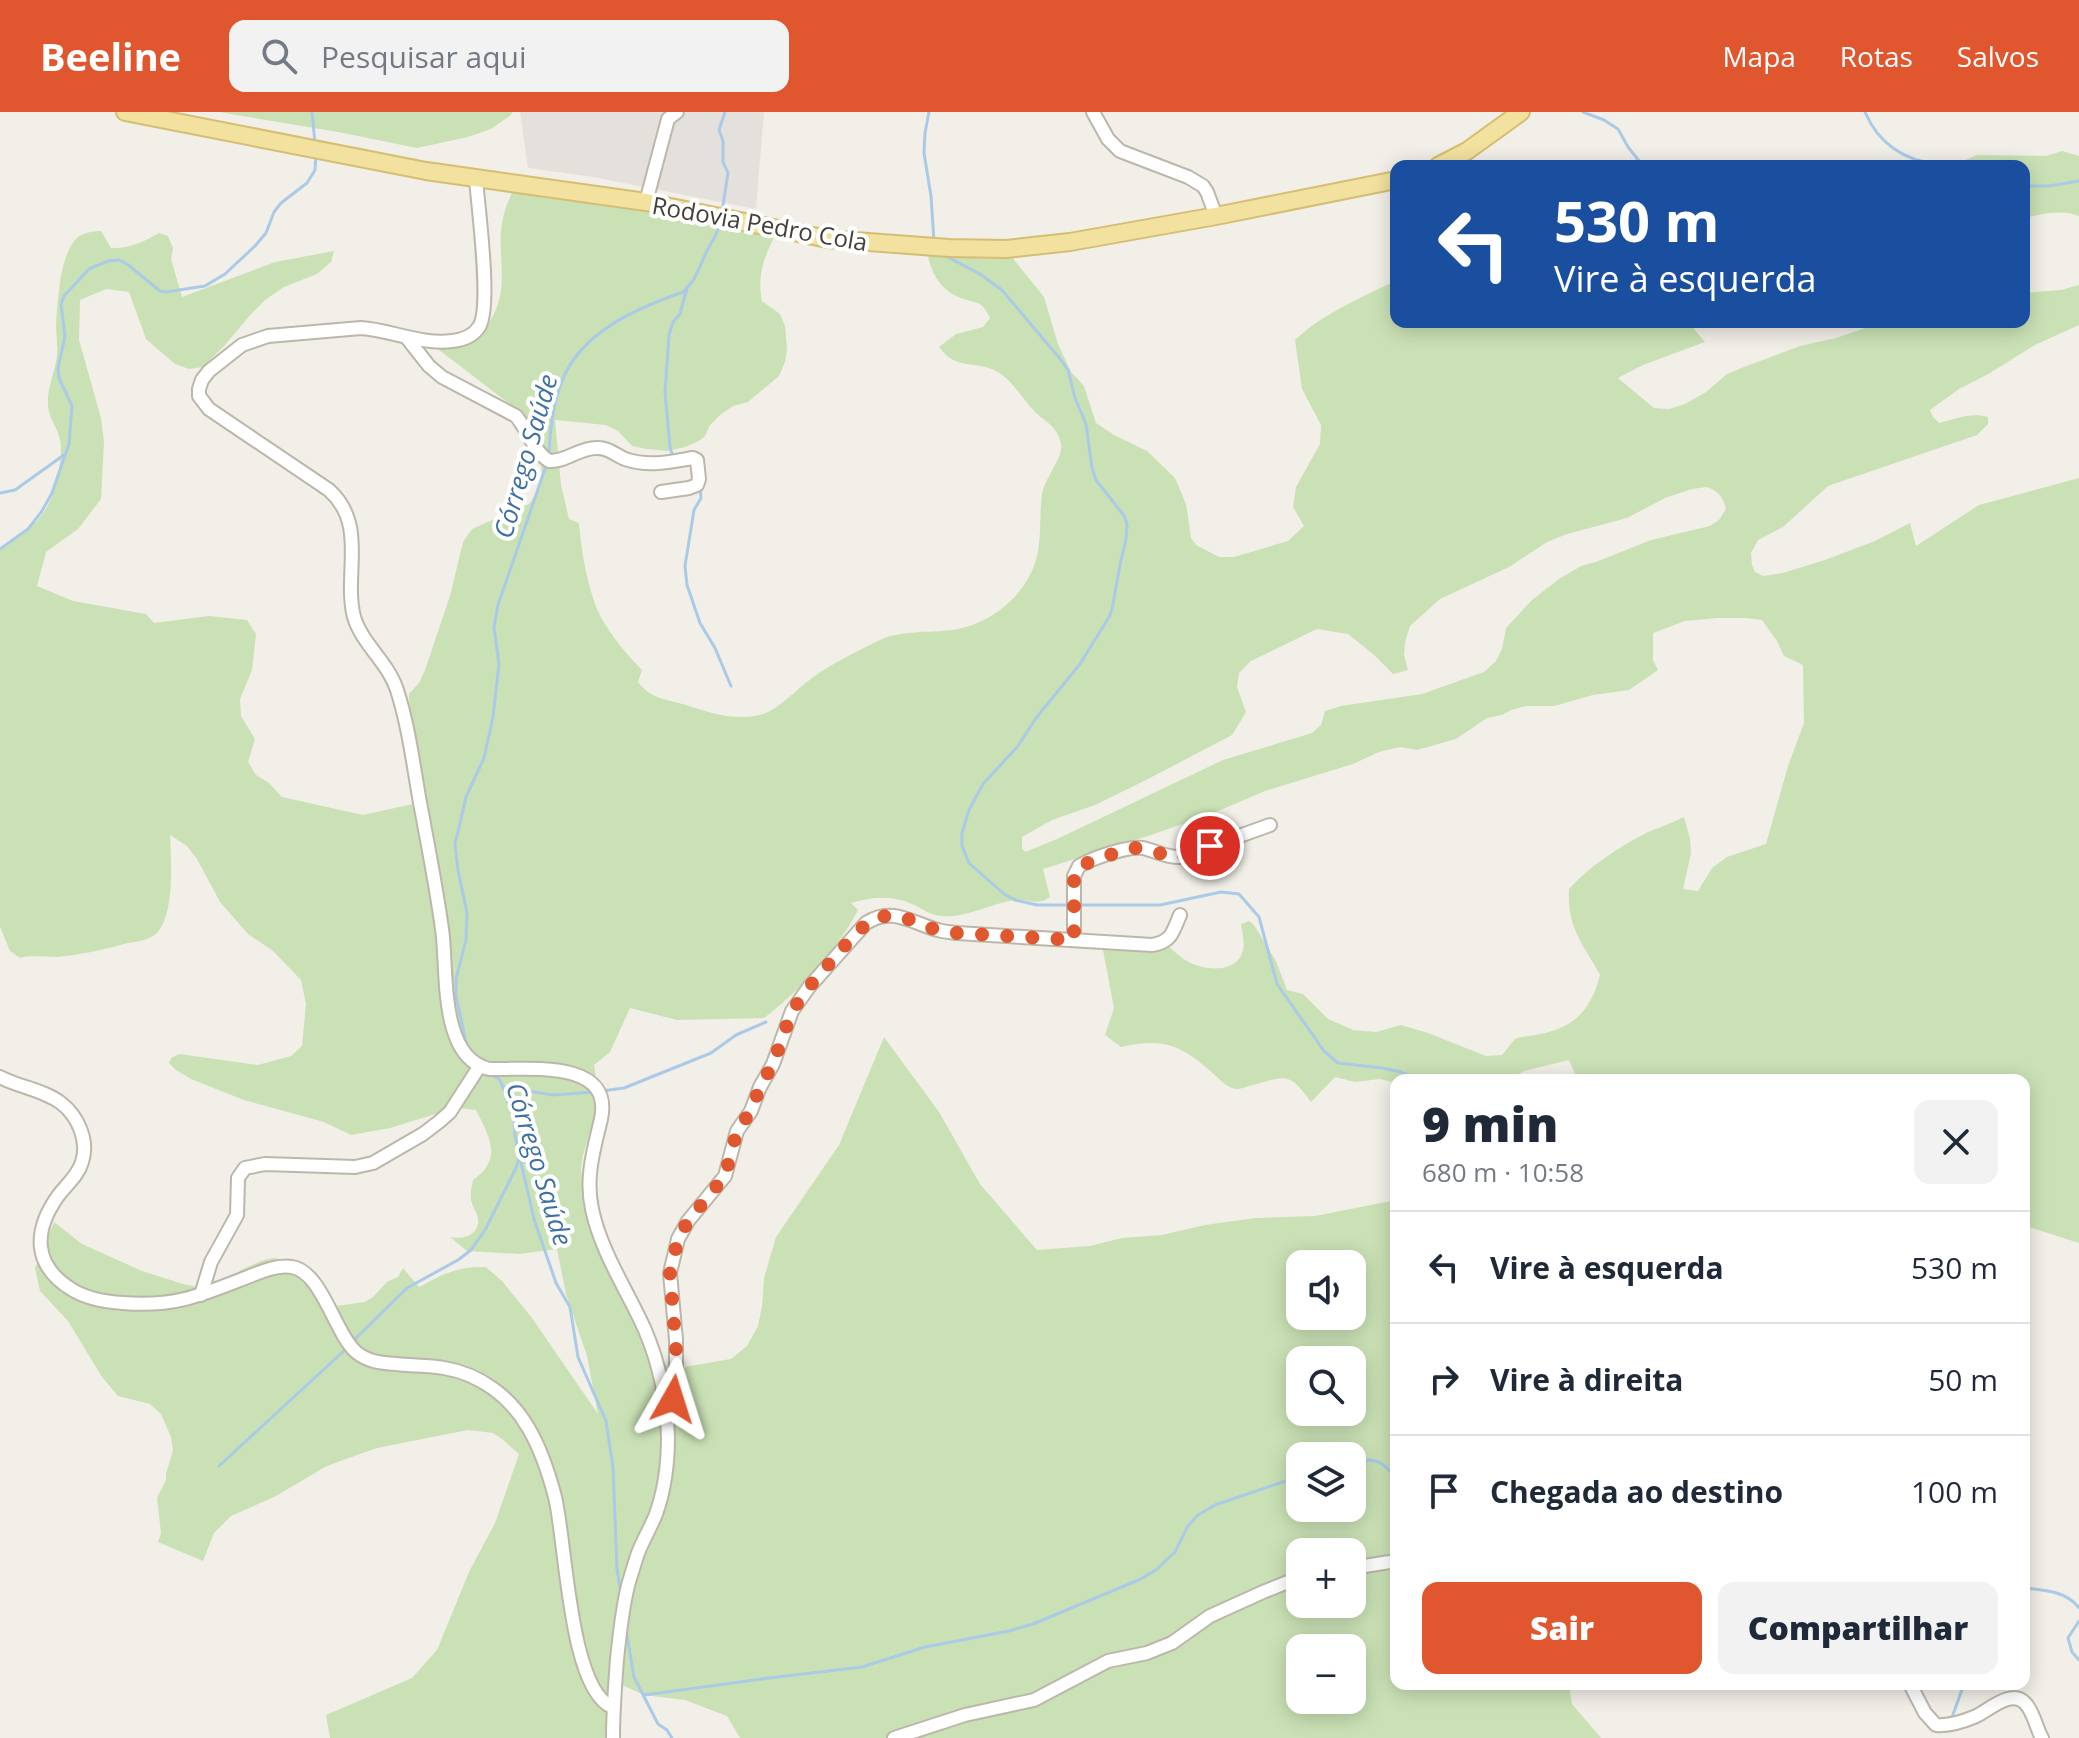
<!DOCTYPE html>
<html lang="pt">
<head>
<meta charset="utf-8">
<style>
	body { margin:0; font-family:"Open Sans",sans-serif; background:#f2f2f3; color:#1f2937; height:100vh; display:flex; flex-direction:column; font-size:30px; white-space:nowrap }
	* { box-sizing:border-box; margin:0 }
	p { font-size:26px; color:#747a83 }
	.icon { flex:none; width:44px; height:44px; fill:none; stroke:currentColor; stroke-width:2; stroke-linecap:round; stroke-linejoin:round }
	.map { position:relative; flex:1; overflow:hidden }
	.side { position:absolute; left:1390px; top:962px; width:640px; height:616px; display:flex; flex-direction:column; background:#fff; border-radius:16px; box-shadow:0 4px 20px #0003 }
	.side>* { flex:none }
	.banner { position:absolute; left:1390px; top:48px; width:640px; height:168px; border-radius:16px; box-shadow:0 4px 20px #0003; background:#1a4fa0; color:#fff; overflow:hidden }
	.tools { position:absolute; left:1286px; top:1138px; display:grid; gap:16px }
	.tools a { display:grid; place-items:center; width:80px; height:80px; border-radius:16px; background:#fff; box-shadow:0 4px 20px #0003; font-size:40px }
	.pin { position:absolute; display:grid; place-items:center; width:68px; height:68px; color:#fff; margin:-34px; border:4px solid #fff; border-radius:50%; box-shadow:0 2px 8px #0007 }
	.me { position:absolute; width:88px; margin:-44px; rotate:6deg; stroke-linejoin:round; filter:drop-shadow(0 0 6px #0008) }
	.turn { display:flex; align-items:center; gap:28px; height:168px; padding:0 32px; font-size:36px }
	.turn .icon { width:104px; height:104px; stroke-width:2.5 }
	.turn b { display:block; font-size:56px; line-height:68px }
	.round { display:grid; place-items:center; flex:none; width:84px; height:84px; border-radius:16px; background:#f2f2f3 }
	.head { display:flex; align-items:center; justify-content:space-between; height:136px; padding:0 32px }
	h1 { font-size:48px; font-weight:800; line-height:60px }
	.button { display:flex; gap:16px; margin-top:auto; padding:16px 32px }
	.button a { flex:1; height:92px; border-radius:16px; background:#e0572f; color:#fff; font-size:32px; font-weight:800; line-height:92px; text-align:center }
	.button a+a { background:#f2f2f3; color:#1f2937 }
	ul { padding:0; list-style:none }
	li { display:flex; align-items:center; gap:24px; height:112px; padding:0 32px; border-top:2px solid #e0e1e3 }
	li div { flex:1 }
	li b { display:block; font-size:30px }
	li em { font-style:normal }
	header { display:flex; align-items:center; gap:48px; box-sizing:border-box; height:112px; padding:0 40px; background:#e0572f; color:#fff }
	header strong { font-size:38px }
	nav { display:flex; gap:44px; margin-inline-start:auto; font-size:28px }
	.search { width:560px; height:72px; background:#f2f2f3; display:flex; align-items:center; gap:20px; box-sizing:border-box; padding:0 28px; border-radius:16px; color:#747a83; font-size:30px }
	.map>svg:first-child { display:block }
	.industrial { fill:#e4e1dc }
	.green { fill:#cae1b5; fill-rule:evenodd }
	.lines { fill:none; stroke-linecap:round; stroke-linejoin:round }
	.stream { stroke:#aacae7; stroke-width:3 }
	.minor-casing { stroke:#bcb7ab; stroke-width:16 }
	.major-casing { stroke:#d5be71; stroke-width:20 }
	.minor { stroke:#fff; stroke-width:12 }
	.major { stroke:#f2e19f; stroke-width:16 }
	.route { stroke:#e0572f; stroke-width:14; stroke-dasharray:0 25.2 }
	.labels { text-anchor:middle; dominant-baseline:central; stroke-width:8; stroke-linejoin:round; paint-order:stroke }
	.street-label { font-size:24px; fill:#444037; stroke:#fff }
	.water-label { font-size:26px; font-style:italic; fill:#3d70a3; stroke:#fff }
</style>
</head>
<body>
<header>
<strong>Beeline</strong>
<div class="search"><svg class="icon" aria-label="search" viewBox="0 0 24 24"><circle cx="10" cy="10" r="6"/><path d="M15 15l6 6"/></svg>Pesquisar aqui</div>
<nav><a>Mapa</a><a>Rotas</a><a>Salvos</a></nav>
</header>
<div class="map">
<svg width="2079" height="1626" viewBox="0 0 2079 1626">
	<rect width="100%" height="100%" fill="#f1efe7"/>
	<path class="industrial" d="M520 0H764L756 97 593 65 528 56Z"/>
	<g class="green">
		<path d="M219 0H512L511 3 491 17 468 25 417 36 338 20Z"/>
		<path d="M2062 39 2079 44V104C2062 97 2041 102 2024 106V54H1952L1977 43 2046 44Z"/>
		<path d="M519 66 779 116C766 140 756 162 762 189L780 202 785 214 787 238 785 250 779 264 748 290 733 294 720 303 710 313 705 324 699 329 685 335 667 339 647 337 632 334 618 319 606 313 555 308 561 373 569 407 579 411C581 439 589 485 603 509 614 527 627 543 642 558L638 570C651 587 666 587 686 593 711 601 736 610 763 602 779 597 797 577 812 566 833 551 857 539 880 528 901 518 929 521 952 518 989 513 1025 485 1036 448 1042 426 1039 404 1042 382 1045 366 1064 344 1061 332 1060 328 1059 324 1057 321 1052 312 1042 307 1035 300 1023 288 1013 269 998 260 974 247 958 260 939 235L956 222 983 215 990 206C982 188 977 192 961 186 939 178 929 158 927 136L1006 138 1044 185 1058 232 1071 260 1084 274 1096 311 1114 323 1147 339 1175 366 1186 392 1191 426 1196 433 1219 445H1234L1288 429 1304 414 1293 395 1296 375 1320 332 1321 313 1302 277 1295 228C1321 203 1363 184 1396 169V210H1688L1705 230 1643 253 1618 266 1654 296 1669 297 1685 292 1706 280 1727 262 1744 255 1800 234 1836 226 1883 210H2024V181L2061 178 2079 173V213L2035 233 1990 261 1959 277 1930 298 1933 305 1939 311C1955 307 1972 300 1988 305V312L1977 323 1828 374 1783 415 1758 428 1751 441 1752 453 1755 460 1763 464 1783 461 1825 448 1875 429 1910 411 1916 434 1979 393 2079 366V1131L2029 1115 2024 1111V968H1578L1569 948 1524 959 1510 968H1396V971L1380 967 1355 970 1335 965 1311 990C1287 956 1284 966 1249 974 1245 975 1241 977 1236 977 1228 976 1221 969 1216 964 1182 934 1167 925 1121 935L1105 923 1114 896 1103 838 1162 829C1170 835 1178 844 1187 849 1203 859 1238 862 1243 838 1245 830 1242 820 1241 812L1249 809 1254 813 1276 849 1287 878 1303 882 1328 907 1353 918 1376 920 1401 913 1428 921 1486 944 1502 943 1515 927C1523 924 1532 924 1540 922 1576 915 1591 897 1600 863 1582 830 1567 816 1569 777 1591 753 1619 735 1648 720 1660 715 1672 711 1684 705L1690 727 1691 741 1683 777 1698 779 1712 756 1727 745 1766 732 1788 654 1804 611 1803 553 1784 544 1777 529 1762 508 1746 506H1717L1685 509 1653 521V548L1658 558 1629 578 1593 583 1554 594H1526L1511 598 1502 603 1487 606 1456 627 1417 638 1400 635 1379 640 1353 652 1265 679 1216 700 1154 722 1043 757 1050 785C1037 795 1028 786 1014 788 989 792 961 809 935 803 927 801 920 795 912 792 892 783 872 785 851 791L858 798C836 840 802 877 764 906L677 908 630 896 610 940 594 953 598 979 594 1006 583 1043 581 1056 585 1087 603 1149 655 1243 663 1252 675 1258 690 1254 731 1247 747 1234 758 1214 762 1194 764 1166 776 1125 839 1033 884 925 939 1000 980 1072 1037 1138 1090 1134 1122 1126 1162 1123 1205 1113 1255 1106 1315 1104 1396 1088V1572H1569L1572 1592 1601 1626H740L727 1604 685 1588 644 1583 618 1571 614 1562 605 1586 610 1626H330L326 1603 412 1566 437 1538 469 1460 495 1411 519 1342 502 1327 493 1321 468 1318 377 1336 343 1348 325 1355 276 1384 231 1404 214 1421 203 1449 158 1430 161 1421 157 1386 166 1368V1362L173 1338 171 1325 161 1302 150 1292 118 1284 102 1265 68 1209 40 1179 35 1156 54 1110 82 1132 142 1159 183 1172 212 1178 223 1175 241 1158 261 1149 273 1146 292 1149 303 1155 329 1195 365 1190 373 1185 387 1170 398 1165 403 1156 419 1175C443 1162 458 1154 486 1155L502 1169 532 1206 598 1302 587 1244 566 1182 557 1137 519 1142 467 1139 450 1125C462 1128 480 1123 478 1107 477 1100 472 1094 471 1088 470 1080 472 1075 473 1068 503 1047 490 1026 476 998L458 996 442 1000 390 1016 351 1023 324 1010 244 988 191 967 176 958 169 951 171 946 179 942 258 953 291 944 302 934 306 892 301 868 273 839 248 822 220 790 197 747 187 734 170 723C171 747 176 809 153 824 146 829 132 830 124 832 103 838 79 843 57 845 44 845 32 843 20 846L10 839 0 815V438C23 421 44 410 53 381 58 364 65 337 58 321 54 311 48 303 48 292 47 276 55 260 57 244 58 234 56 223 56 213 58 190 59 142 78 125 83 121 94 119 101 119L111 136C127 137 144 130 159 121L168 124 173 136 171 147 182 185 275 150 334 139 331 150 317 162 284 175 265 188 251 202 225 233 203 255 189 257 175 252 146 227 129 180 106 177 80 188 79 228 101 306 104 330 101 387 78 417 46 440 37 474 73 489 146 502 154 511 209 504 247 508 256 522 252 558 240 587 241 604 255 627 248 650 256 663 269 671 282 685 363 703 413 692 416 677 411 637 409 582 419 571 425 558 450 484 463 430 472 417 529 392 538 380 542 367 541 347 520 300 430 231C446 229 464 230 479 223 484 220 487 214 490 209 512 175 495 140 503 106 506 92 513 79 519 66ZM1707 375C1718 379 1723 385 1726 397L1719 408 1710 414 1651 428 1596 450 1581 454 1559 467 1532 488 1506 516 1502 537 1496 549 1484 560 1422 582 1341 594 1325 599 1321 613 1312 621 1223 648 1057 727 1025 740 1022 736V725L1052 708 1095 693 1146 668 1232 623 1246 600 1237 575 1239 561 1251 549 1317 517 1348 522 1373 542 1393 562 1408 558 1404 543 1405 530 1410 514 1440 487 1509 455 1547 430 1567 422 1627 406 1665 386 1692 377ZM1300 1152H1352V1204H1300ZM1300 1248H1352V1300H1300ZM1300 1344H1352V1396H1300ZM1300 1440H1352V1492H1300ZM1300 1536H1352V1588H1300Z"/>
	</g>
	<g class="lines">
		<g class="stream">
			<path d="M312 0 315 31"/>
			<path d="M929 0 925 21 924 41 931 84 934 130"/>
			<path d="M1583 0 1604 8 1618 17 1628 35 1643 54"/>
			<path d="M1865 0C1878 31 1904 49 1938 52 1949 53 1958 51 1969 54"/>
			<path d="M2024 74H2049L2079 69"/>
			<path d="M722 100 728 61 723 50V29L719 18 725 0"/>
			<path d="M940 141 980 162 1002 178 1061 248 1068 258 1075 286 1086 312 1092 356 1096 368 1125 405 1127 414 1126 427 1120 453 1112 497 1109 505 1080 552 1036 606 1018 634 983 672 969 698 962 721V734L969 751 1004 782 1015 788 1037 793H1068"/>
			<path d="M1768 210 1771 213"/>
			<path d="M549 342C550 318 553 292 562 269 581 220 637 196 683 180 696 169 699 155 706 141 711 131 717 123 720 112"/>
			<path d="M677 344 672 342 670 335 665 280 669 223 673 210 680 202 687 176"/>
			<path d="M700 374 701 386 694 398 685 454 687 473 700 511 715 536 731 574"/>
			<path d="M0 381 15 378 64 343"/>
			<path d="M0 437 28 417 42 399 52 381 69 332 72 294 59 266 58 256 65 224 61 192 64 184 89 157 108 149 119 148 127 152 160 179 166 180 205 174 225 162 255 134 266 121 274 100 281 91 307 71 315 58 316 42"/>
			<path d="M1076 793H1160L1221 780 1239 782 1259 805 1277 872 1324 939 1338 951 1382 956 1401 960 1419 968"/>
			<path d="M467 935 456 884V867L466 828 467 801 458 758 455 732 466 685 484 646 493 605 499 552 494 515 498 493 546 354"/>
			<path d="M491 963 499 967 503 975 514 1007 515 1024 534 1107 556 1171 570 1195 578 1245 606 1309 613 1355 617 1457 621 1482"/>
			<path d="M503 975 553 983 594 980"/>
			<path d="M602 979 624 976 711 941 736 923 766 910"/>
			<path d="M351 1231 407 1176 458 1148 471 1138 485 1118 516 1056 520 1044"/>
			<path d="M1352 1351C1374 1345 1382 1348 1396 1366"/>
			<path d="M219 1354 346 1237"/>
			<path d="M2024 1476C2043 1478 2067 1479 2079 1496"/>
			<path d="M2079 1509 2068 1526 2072 1540 2079 1548"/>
			<path d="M626 1517 634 1565 658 1612 667 1618 672 1626"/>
			<path d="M644 1583 769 1566 862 1555 925 1535 1009 1519 1033 1512 1141 1467 1157 1457 1175 1440 1188 1414 1198 1403 1215 1393 1300 1364"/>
			<path d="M1951 1608 1964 1572"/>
		</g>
		<defs>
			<g id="minor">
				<path d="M1093 0 1108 27 1120 39 1188 65 1203 74 1207 80 1216 104"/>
				<path d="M476 67C478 95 492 196 479 215 473 224 462 228 452 229 421 233 391 218 361 216L268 224 242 233 209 259 202 268 199 277V284L209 297 329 378C368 413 343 462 354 505 362 532 388 550 397 578 408 612 413 650 419 685 427 729 436 773 442 817 448 856 438 945 489 957 525 958 614 946 601 1007 594 1037 585 1065 592 1097 601 1140 627 1178 645 1218 659 1251 667 1290 668 1325 668 1351 665 1377 656 1402 651 1415 643 1428 638 1441 635 1450 632 1460 629 1470 622 1495 620 1521 617 1547 615 1574 613 1599 613 1626"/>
				<path d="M646 90 668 7 677 0"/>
				<path d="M407 226 429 254 442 265 516 304C528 318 533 339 549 349 566 350 579 336 596 336 608 335 615 343 625 347 649 355 669 350 693 346L697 348 699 367 697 373 689 376 661 380"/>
				<path d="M1074 828V764L1079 754C1093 746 1126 734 1143 736 1156 739 1167 746 1181 745L1270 713"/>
				<path d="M0 965C19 975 44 978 61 991 78 1004 89 1029 82 1050 78 1064 66 1073 58 1084 33 1119 33 1153 71 1177 87 1187 105 1190 123 1191 171 1195 197 1185 240 1168 256 1162 276 1152 292 1155 322 1160 334 1220 356 1240 368 1250 381 1251 396 1252 411 1254 428 1253 444 1256 480 1262 511 1285 529 1317 541 1338 549 1362 555 1385 566 1429 569 1577 612 1595"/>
				<path d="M201 1183 211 1150 237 1103 238 1066 245 1056 265 1052 355 1055 373 1051 423 1022 440 1009 450 1000 479 955"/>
				<path d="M668 1303 676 1272V1228L670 1161 678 1127 688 1109 725 1064 737 1019 751 999 760 975 773 952 792 899 809 875 866 811C892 794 912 811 938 818 944 820 951 820 957 821L1152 833C1172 830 1173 819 1180 803"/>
				<path d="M1352 1456 1396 1449"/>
				<path d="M1910 1572 1925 1601 1936 1613C1949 1614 1962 1610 1974 1605 1987 1600 2011 1576 2025 1591 2034 1600 2036 1616 2042 1626"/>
				<path d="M894 1626 965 1603 1034 1588 1108 1549 1147 1541 1172 1531 1210 1504 1263 1480 1300 1465"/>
			</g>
			<g id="major">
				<path d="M125 0 426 59 646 90 828 127 949 136 1006 137 1070 130 1216 104 1396 68"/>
				<path d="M1438 54 1467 39 1521 0"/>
			</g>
		</defs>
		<use href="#minor" class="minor-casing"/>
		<use href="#major" class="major-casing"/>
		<use href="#minor" class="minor"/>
		<use href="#major" class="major"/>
	</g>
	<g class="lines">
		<path class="route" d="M673 1287 676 1272 677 1250 670 1161 678 1127 688 1109 725 1064 737 1019 751 999 760 975 773 952 792 899 809 875 856 821 873 807 890 803 900 804 939 819 957 821 1074 828V764L1079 754 1124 738 1135 736 1145 737 1176 746 1210 734"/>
	</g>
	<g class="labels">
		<g class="street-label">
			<text transform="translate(760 111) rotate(10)">Rodovia Pedro Cola</text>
		</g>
		<g class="water-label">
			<text transform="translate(525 344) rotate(-74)">Córrego Saúde</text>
			<text transform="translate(540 1052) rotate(73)">Córrego Saúde</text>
		</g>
	</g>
</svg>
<div class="tools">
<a><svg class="icon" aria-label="sound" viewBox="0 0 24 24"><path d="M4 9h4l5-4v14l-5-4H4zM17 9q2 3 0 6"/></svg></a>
<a><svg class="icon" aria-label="search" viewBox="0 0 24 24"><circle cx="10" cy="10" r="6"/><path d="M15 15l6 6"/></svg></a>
<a><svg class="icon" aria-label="layers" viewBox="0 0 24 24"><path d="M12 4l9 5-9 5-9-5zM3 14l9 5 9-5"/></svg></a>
<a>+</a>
<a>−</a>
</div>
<div class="pin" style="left:1210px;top:734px;background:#d93025"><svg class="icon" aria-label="arrive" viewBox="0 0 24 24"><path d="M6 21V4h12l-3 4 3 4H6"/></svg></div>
<svg class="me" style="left:673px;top:1287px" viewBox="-20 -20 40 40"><path d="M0-17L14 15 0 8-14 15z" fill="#e0572f" stroke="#fff" stroke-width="4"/></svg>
<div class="banner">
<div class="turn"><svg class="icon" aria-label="left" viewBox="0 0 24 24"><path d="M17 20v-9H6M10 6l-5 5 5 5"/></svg><div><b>530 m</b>Vire à esquerda</div></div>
</div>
<section class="side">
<div class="head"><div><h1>9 min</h1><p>680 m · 10:58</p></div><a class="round"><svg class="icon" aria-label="close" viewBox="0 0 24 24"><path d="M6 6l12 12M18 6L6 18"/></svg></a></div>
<ul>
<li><svg class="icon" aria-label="left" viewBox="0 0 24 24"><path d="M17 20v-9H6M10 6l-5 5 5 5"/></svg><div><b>Vire à esquerda</b></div><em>530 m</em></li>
<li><svg class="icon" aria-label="right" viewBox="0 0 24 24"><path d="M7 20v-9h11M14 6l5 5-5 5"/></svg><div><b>Vire à direita</b></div><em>50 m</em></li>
<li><svg class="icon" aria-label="arrive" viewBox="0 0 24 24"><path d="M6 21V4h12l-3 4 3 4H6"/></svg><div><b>Chegada ao destino</b></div><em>100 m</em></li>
</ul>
<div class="button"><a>Sair</a><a>Compartilhar</a></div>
</section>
</div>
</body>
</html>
